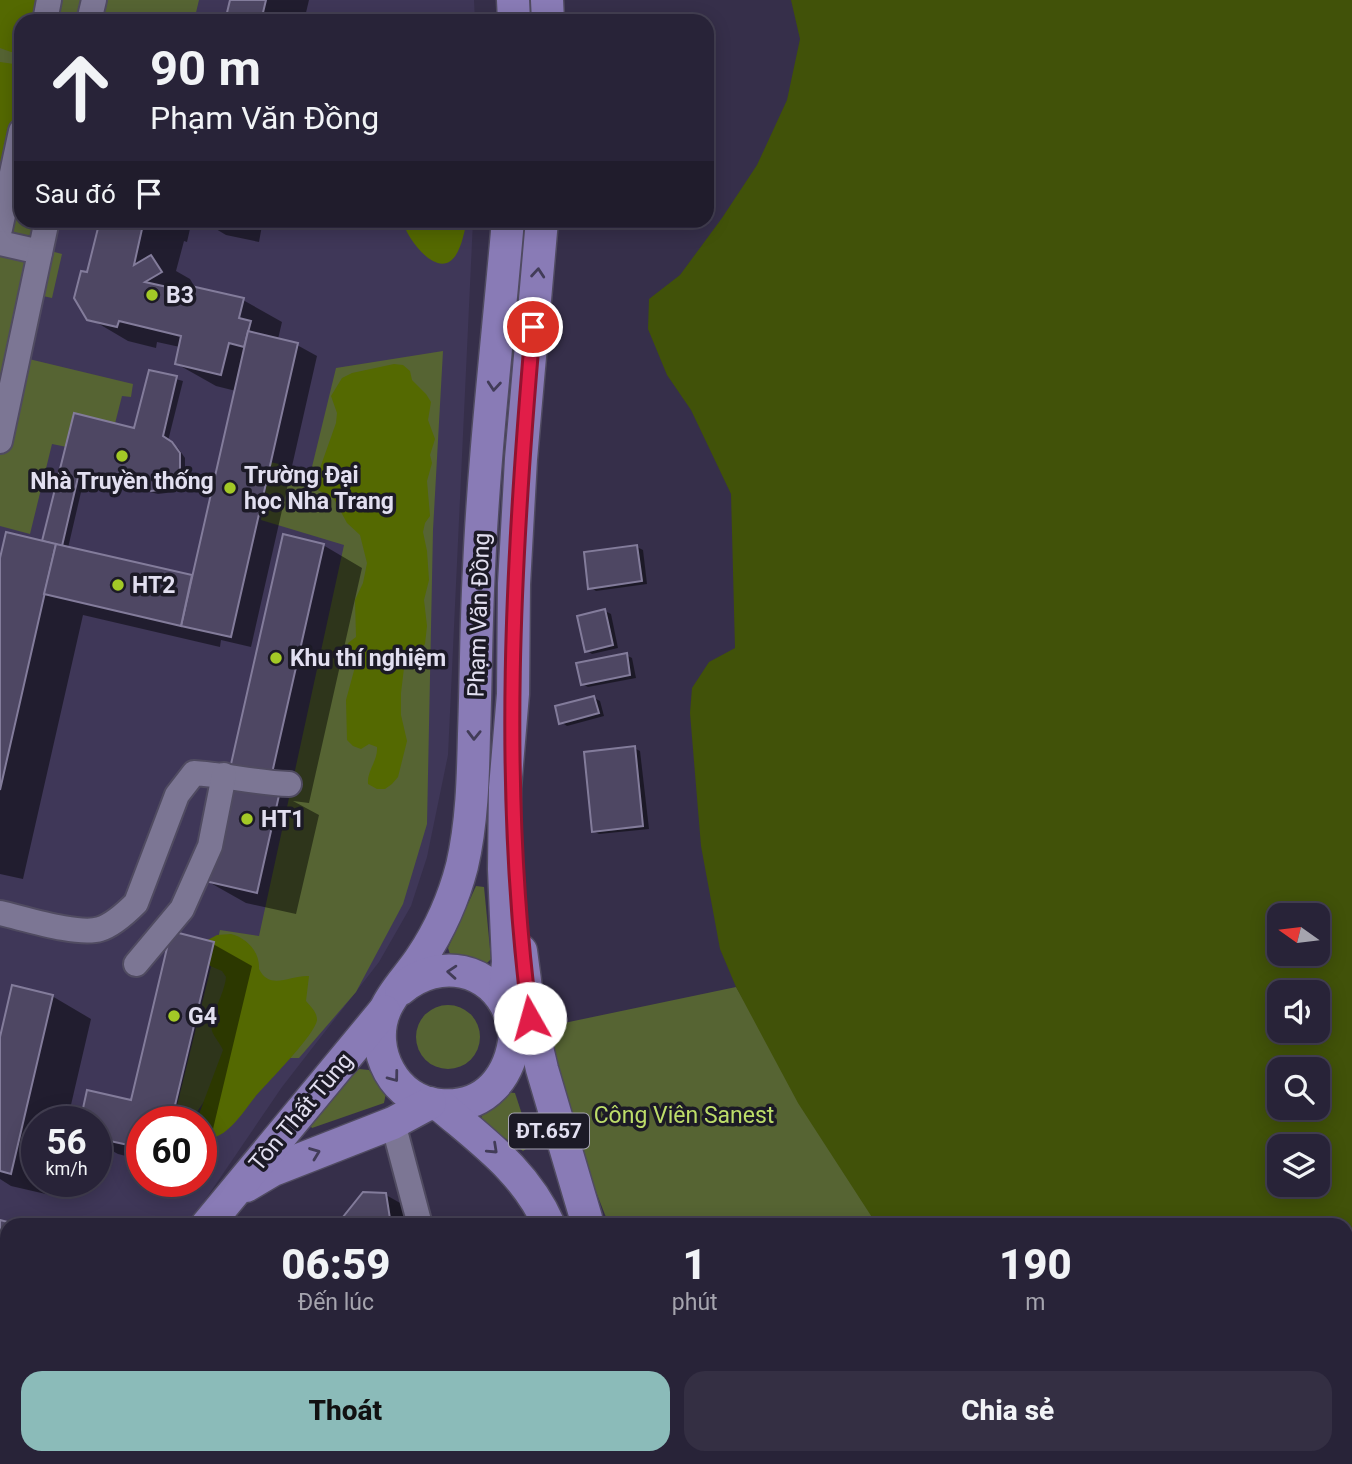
<!DOCTYPE html>
<html lang="vi">
<head>
<meta charset="utf-8">
<style>
	body { margin:0; font-family:Roboto,sans-serif; background:#342f43; color:#f1f3f6; height:100vh; display:flex; flex-direction:column; font-size:26px; white-space:nowrap }
	* { box-sizing:border-box; margin:0 }
	p { font-size:23px; color:#a5a4ae }
	.icon { flex:none; width:38px; height:38px; fill:none; stroke:currentColor; stroke-width:2; stroke-linecap:round; stroke-linejoin:round }
	.map { position:relative; flex:1; overflow:hidden }
	.side { position:absolute; left:0px; top:1218px; width:1353px; height:247px; display:flex; flex-direction:column; background:#282338; border-radius:21px 21px 0 0; box-shadow:0 4px 18px #0003,0 0 0 2px #444053 }
	.side>* { flex:none }
	.guide { position:absolute; left:14px; top:14px; width:700px; height:214px; border-radius:21px; box-shadow:0 4px 18px #0003,0 0 0 2px #444053; background:#282338; color:#f1f3f6; overflow:hidden }
	.needle { width:46px; rotate:284deg }
	.fabs { position:absolute; left:1267px; top:903px; display:grid; gap:14px }
	.fabs a { display:grid; place-items:center; width:63px; height:63px; border-radius:14px; background:#282338; box-shadow:0 4px 18px #0003,0 0 0 2px #444053; font-size:35px }
	.speed { position:absolute; left:21px; top:1106px; display:flex; gap:14px; font-size:35px; font-weight:700; text-align:center }
	.speed>* { display:grid; place-content:center; width:91px; height:91px; border-radius:50%; background:#282338; box-shadow:0 4px 18px #0003,0 0 0 2px #444053; line-height:1 }
	.speed small { font-size:18px; font-weight:400 }
	.speed .limit { border:10px solid #d22; background:#fff; color:#111 }
	.pin { position:absolute; display:grid; place-items:center; width:60px; height:60px; color:#fff; margin:-30px; border:4px solid #fff; border-radius:50%; box-shadow:0 2px 7px #0007 }
	.me { position:absolute; width:77px; margin:-38px; rotate:353deg; stroke-linejoin:round; filter:drop-shadow(0 0 5px #0008) }
	.turn { display:flex; align-items:center; gap:24px; height:147px; padding:0 21px; font-size:32px }
	.turn .icon { width:91px; height:91px; stroke-width:2.5 }
	.turn b { display:block; font-size:49px; line-height:60px }
	.then { display:flex; align-items:center; height:66px; padding:0 21px; background:#0003; gap:14px; font-size:26px }
	.eta { display:flex; justify-content:space-evenly; align-items:center; height:119px; text-align:center }
	.eta b { font-size:42px; font-weight:800; line-height:49px }
	.button { display:flex; gap:14px; margin-top:auto; padding:14px 21px }
	.button a { flex:1; height:80px; border-radius:21px; background:#8bbbb9; color:#111; font-size:28px; font-weight:800; line-height:80px; text-align:center }
	.button a+a { background:#342f43; color:#f1f3f6 }
	.map>svg:first-child { display:block }
	.built { fill:#3f3758; fill-rule:evenodd }
	.green { fill:#566433 }
	.forest { fill:#546901 }
	.water { fill:#415209; fill-rule:evenodd }
	.shadow { fill:#0007 }
	.building { fill:#4e4763; stroke:#837c9b; stroke-width:2 }
	.lines { fill:none; stroke-linecap:round; stroke-linejoin:round }
	.minor-casing { stroke:#504b61; stroke-width:28 }
	.major-casing { stroke:#504b61; stroke-width:35 }
	.minor { stroke:#7c7694; stroke-width:24 }
	.major { stroke:#897bb6; stroke-width:32 }
	.oneway { stroke:#423c58 }
	.route-casing { stroke:#92132f; stroke-width:18 }
	.route { stroke:#e11d48; stroke-width:12 }
	.poi-dot { fill:#a3c926; stroke:#1c1a26; stroke-width:2.5 }
	.labels { text-anchor:middle; dominant-baseline:central; stroke-width:7; stroke-linejoin:round; paint-order:stroke }
	.shield { fill:#1c1a26; stroke:#a7a4b3; stroke-width:2 }
	.shield-label { font-size:21px; font-weight:bold; fill:#e2dff0 }
	.poi-label { font-size:23px; font-weight:bold; fill:#e2dff0; stroke:#1c1a26; text-anchor:start }
	.street-label { font-size:23px; fill:#e2dff0; stroke:#1c1a26 }
	.park-label { font-size:23px; fill:#bddd69; stroke:#1c1a26 }
</style>
</head>
<body>
<div class="map">
<svg width="1352" height="1464" viewBox="0 0 1352 1464">
	<rect width="100%" height="100%" fill="#362f4a"/>
	<path class="built" d="M0 0H474L475 21H21V220L473 221 448 755 427 857 411 906 379 962 282 1087 188 1225H7V1458H25L20 1464H0ZM37 1122H96V1181H37ZM142 1122H201V1181H142Z"/>
	<g class="green">
		<path d="M0 0H199L194 21H21V220L55 221 47 250 62 254 52 298 43 296 29 359 133 384 131 397 122 396 107 455 52 444 30 534 0 526Z"/>
		<path d="M443 351 433 530 427 824 403 904 356 992 299 1058H234L190 1122H173L220 930 259 936 344 545 261 520 270 462 311 471 336 368Z"/>
		<path d="M476 886 484 887 491 959 484 966 451 957 448 948Z"/>
		<path d="M736 987 879 1225H609L579 1148 545 1027Z"/>
		<circle cx="448" cy="1037" r="32"/>
		<path d="M359 1069 369 1070 386 1093 384 1103 312 1128 308 1123Z"/>
		<path d="M506 1092 515 1093 532 1145 523 1151 481 1121 482 1113Z"/>
		<path d="M723 1458H1014L1018 1464H728Z"/>
	</g>
	<g class="forest">
		<path d="M0 0H53L50 21H21V52H11L0 48Z"/>
		<path d="M0 62 21 65V131L0 246Z"/>
		<path d="M403 221V220L467 221C464 232 461 255 449 262 431 272 405 235 403 221Z"/>
		<path d="M394 364 403 365 410 371 412 380 426 394 431 402 428 420 435 439 430 455 432 463 427 481 430 516 425 523 423 532 427 551 429 580 424 600 427 626 425 644 404 668 401 693V715L407 741 398 777 392 784 385 789H377L368 784C367 770 378 761 377 747L369 744 361 749 353 746 347 740 346 700 355 667 353 658 346 652 348 643 356 637 355 600 363 583 367 563 360 535 347 523 334 499 318 490 320 481 319 471 336 423 337 413 331 396 342 378 352 373Z"/>
		<path d="M231 934C247 938 260 952 259 969 270 991 290 975 309 976L306 1001C311 1007 317 1012 317 1020 315 1035 267 1083 255 1097 246 1108 239 1120 227 1130 218 1138 208 1138 201 1148V1122H196L223 1050C220 1043 214 1037 212 1031 209 1017 225 993 226 977L222 971 208 965 204 942 217 935Z"/>
		<path d="M795 1458H834L842 1464H755Z"/>
		<path d="M895 1458H994L998 1464H914Z"/>
	</g>
	<path class="water" d="M791 0H1352V1464H1018L1014 1458H1346V1225H877L798 1103 736 987 720 949 701 846 690 713 692 688 709 662 735 648 731 494 691 410 667 375 648 329 649 299 680 275 722 218 757 165 787 100 800 39ZM1279 915H1318V954H1279ZM1279 992H1318V1031H1279ZM1279 1069H1318V1108H1279ZM1318 1146V1185H1279V1146Z"/>
	<g class="shadow">
		<path d="M231 0H309L304 21H227Z"/>
		<path d="M102 220H192L187 242 184 241 176 271 190 279 196 289 243 300 282 322 278 339 297 345 317 356 251 647 221 640 220 647 83 615 23 879 0 874V566L44 543 75 415 136 430 150 372 183 381 168 441 178 448 185 458V475L174 492 158 494 85 475 68 548 194 578 236 391 216 386 177 364 180 347 157 342 156 348 128 341 89 318 88 274Z"/>
		<path d="M201 220H263L259 242 226 235Z"/>
		<path d="M323 545 362 568 309 803 293 801 319 815 296 914 246 903 207 881Z"/>
		<path d="M637 547 643 550 647 584 596 591 590 587Z"/>
		<path d="M605 611 611 614 618 648 592 654 586 650Z"/>
		<path d="M626 655 632 658 636 678 588 687 582 684Z"/>
		<path d="M594 698 600 701 604 716 567 726 561 722Z"/>
		<path d="M634 748 640 751 649 829 599 834 593 831Z"/>
		<path d="M213 944 252 966 202 1175 201 1122H142V1160L118 1154 96 1142V1122L132 1102Z"/>
		<path d="M52 996 91 1019 67 1122H37V1181H53L50 1195 11 1186 0 1179V1045Z"/>
		<path d="M386 1195 425 1217 426 1225H342Z"/>
		<path d="M0 1221 13 1225H7V1356L0 1359Z"/>
	</g>
	<g class="building">
		<path d="M230 0H266L261 21H225Z"/>
		<path d="M100 220H144L134 265 151 255 162 272 145 282 190 292 191 286 244 298 239 318 251 321 244 347 229 343 221 375 175 364 181 336 119 321 117 327 87 320 74 298 81 271 87 272Z"/>
		<path d="M248 331 298 343 231 637 181 626Z"/>
		<path d="M149 370 177 376 163 436 172 442 180 453V471L175 481 168 489 151 491 79 473 62 546 42 541 74 413 134 428Z"/>
		<path d="M6 532 56 544 0 790V558Z"/>
		<path d="M283 534 324 544 270 782 229 773Z"/>
		<path d="M56 544 192 575 181 626 44 594Z"/>
		<path d="M637 545 642 581 588 589 584 552Z"/>
		<path d="M605 609 613 645 585 652 577 616Z"/>
		<path d="M627 653 630 675 581 685 576 663Z"/>
		<path d="M594 696 599 713 559 724 555 706Z"/>
		<path d="M635 746 643 826 592 832 584 752Z"/>
		<path d="M228 779 280 791 257 893 205 881Z"/>
		<path d="M171 931 214 942 171 1122H142V1148L96 1138V1122H80L87 1090 131 1100Z"/>
		<path d="M12 985 53 995 11 1174 0 1171V1037Z"/>
		<path d="M363 1192 386 1193 391 1225H340L343 1217Z"/>
		<path d="M0 1220 19 1225H7V1295L0 1293Z"/>
		<path d="M551 1458H611L618 1460 616 1464H549Z"/>
	</g>
	<g class="lines">
		<defs>
			<g id="minor">
				<path d="M45 21 49 0"/>
				<path d="M89 21 94 0"/>
				<path d="M0 229 21 131"/>
				<path d="M0 243 40 252"/>
				<path d="M0 441 47 220"/>
				<path d="M0 913C23 918 78 936 100 929 113 925 126 913 136 903L177 795 194 773C226 775 257 783 289 784"/>
				<path d="M136 964 182 909 210 846 224 775"/>
				<path d="M393 1123 420 1225"/>
				<path d="M0 1333 7 1323"/>
				<path d="M136 1458 159 1464"/>
				<path d="M470 1458V1464"/>
			</g>
			<g id="major">
				<path d="M513 0 514 21"/>
				<path d="M547 0 548 21"/>
				<path d="M508 220C498 337 484 453 479 569 476 624 476 679 474 734 473 778 472 823 462 866 454 897 439 931 421 958 410 975 393 991 385 1010 368 1050 395 1102 440 1105 486 1109 511 1076 515 1034"/>
				<path d="M521 951 530 1018 542 1069 586 1218"/>
				<path d="M401 989C439 957 491 967 510 1014"/>
				<path d="M504 1001 508 962 504 869 505 788 513 694 514 584 521 459 542 220"/>
				<path d="M441 1106C483 1142 526 1172 549 1225"/>
				<path d="M246 1186 273 1170 393 1123 430 1103"/>
				<path d="M207 1225 384 1011"/>
				<path d="M661 1458 665 1464"/>
				<path d="M706 1458 711 1464"/>
				<path d="M48 1464 53 1458"/>
			</g>
		</defs>
		<use href="#minor" class="minor-casing"/>
		<use href="#major" class="major-casing"/>
		<use href="#minor" class="minor"/>
		<use href="#major" class="major"/>
	</g>
	<defs><path id="oneway-chevron" d="M-2-3.5L2.5 0L-2 3.5" fill="none" stroke-width="1.6" stroke-linecap="round" stroke-linejoin="round" transform="scale(1.75)"/></defs>
	<g class="oneway">
		<use href="#oneway-chevron" transform="translate(538 273) rotate(-85)"/>
		<use href="#oneway-chevron" transform="translate(494 386) rotate(95)"/>
		<use href="#oneway-chevron" transform="translate(474 735) rotate(91)"/>
		<use href="#oneway-chevron" transform="translate(452 972) rotate(-176)"/>
		<use href="#oneway-chevron" transform="translate(394 1077) rotate(53)"/>
		<use href="#oneway-chevron" transform="translate(493 1149) rotate(43)"/>
		<use href="#oneway-chevron" transform="translate(315 1153) rotate(-21)"/>
	</g>
	<g class="lines">
		<defs>
			<path id="route" d="M530 1018C500 788 513 556 533 327"/>
		</defs>
		<use href="#route" class="route-casing"/>
		<use href="#route" class="route"/>
	</g>
	<g class="poi-dot">
		<circle cx="152" cy="295" r="7"/>
		<circle cx="122" cy="456" r="7"/>
		<circle cx="230" cy="488" r="7"/>
		<circle cx="118" cy="585" r="7"/>
		<circle cx="276" cy="658" r="7"/>
		<circle cx="247" cy="819" r="7"/>
		<circle cx="174" cy="1016" r="7"/>
	</g>
	<g class="labels">
		<rect class="shield" x="509" y="1113.5" width="80" height="35" rx="5"/>
		<g class="shield-label">
			<text x="549" y="1131">ĐT.657</text>
		</g>
		<g class="poi-label">
			<text x="166" y="295">B3</text>
			<text x="244" y="475">Trường Đại<tspan x="244" dy="26">học Nha Trang</tspan></text>
			<text x="122" y="481" text-anchor="middle">Nhà Truyền thống</text>
			<text x="132" y="585">HT2</text>
			<text x="290" y="658">Khu thí nghiệm</text>
			<text x="261" y="819">HT1</text>
			<text x="188" y="1016">G4</text>
		</g>
		<g class="street-label">
			<text transform="translate(479 615) rotate(-88)">Phạm Văn Đồng</text>
			<text transform="translate(301 1112) rotate(-50)">Tôn Thất Tùng</text>
		</g>
		<g class="park-label">
			<text x="684" y="1115">Công Viên Sanest</text>
		</g>
	</g>
</svg>
<div class="fabs">
<a><svg class="needle" viewBox="-14 -14 28 28"><path d="M0-13l5 13h-10z" fill="#e53935"/><path d="M0 13l5-13h-10z" fill="#a5a4ae"/></svg></a>
<a><svg class="icon" aria-label="sound" viewBox="0 0 24 24"><path d="M4 9h4l5-4v14l-5-4H4zM17 9q2 3 0 6"/></svg></a>
<a><svg class="icon" aria-label="search" viewBox="0 0 24 24"><circle cx="10" cy="10" r="6"/><path d="M15 15l6 6"/></svg></a>
<a><svg class="icon" aria-label="layers" viewBox="0 0 24 24"><path d="M12 4l9 5-9 5-9-5zM3 14l9 5 9-5"/></svg></a>
</div>
<div class="speed"><div>56<small>km/h</small></div><div class="limit">60</div></div>
<div class="pin" style="left:533px;top:327px;background:#d93025"><svg class="icon" aria-label="arrive" viewBox="0 0 24 24"><path d="M6 21V4h12l-3 4 3 4H6"/></svg></div>
<svg class="me" style="left:530px;top:1018px" viewBox="-20 -20 40 40"><circle r="19" fill="#fff"/><path d="M0-13L10 11 0 6-10 11z" fill="#e11d48"/></svg>
<div class="guide">
<div class="turn"><svg class="icon" aria-label="ahead" viewBox="0 0 24 24"><path d="M12 20V5M6 11l6-6 6 6"/></svg><div><b>90 m</b>Phạm Văn Đồng</div></div>
<div class="then">Sau đó<svg class="icon" aria-label="arrive" viewBox="0 0 24 24"><path d="M6 21V4h12l-3 4 3 4H6"/></svg></div>
</div>
<section class="side">
<div class="eta">
<div><b>06:59</b><p>Đến lúc</p></div>
<div><b>1</b><p>phút</p></div>
<div><b>190</b><p>m</p></div>
</div>
<div class="button"><a>Thoát</a><a>Chia sẻ</a></div>
</section>
</div>
</body>
</html>
